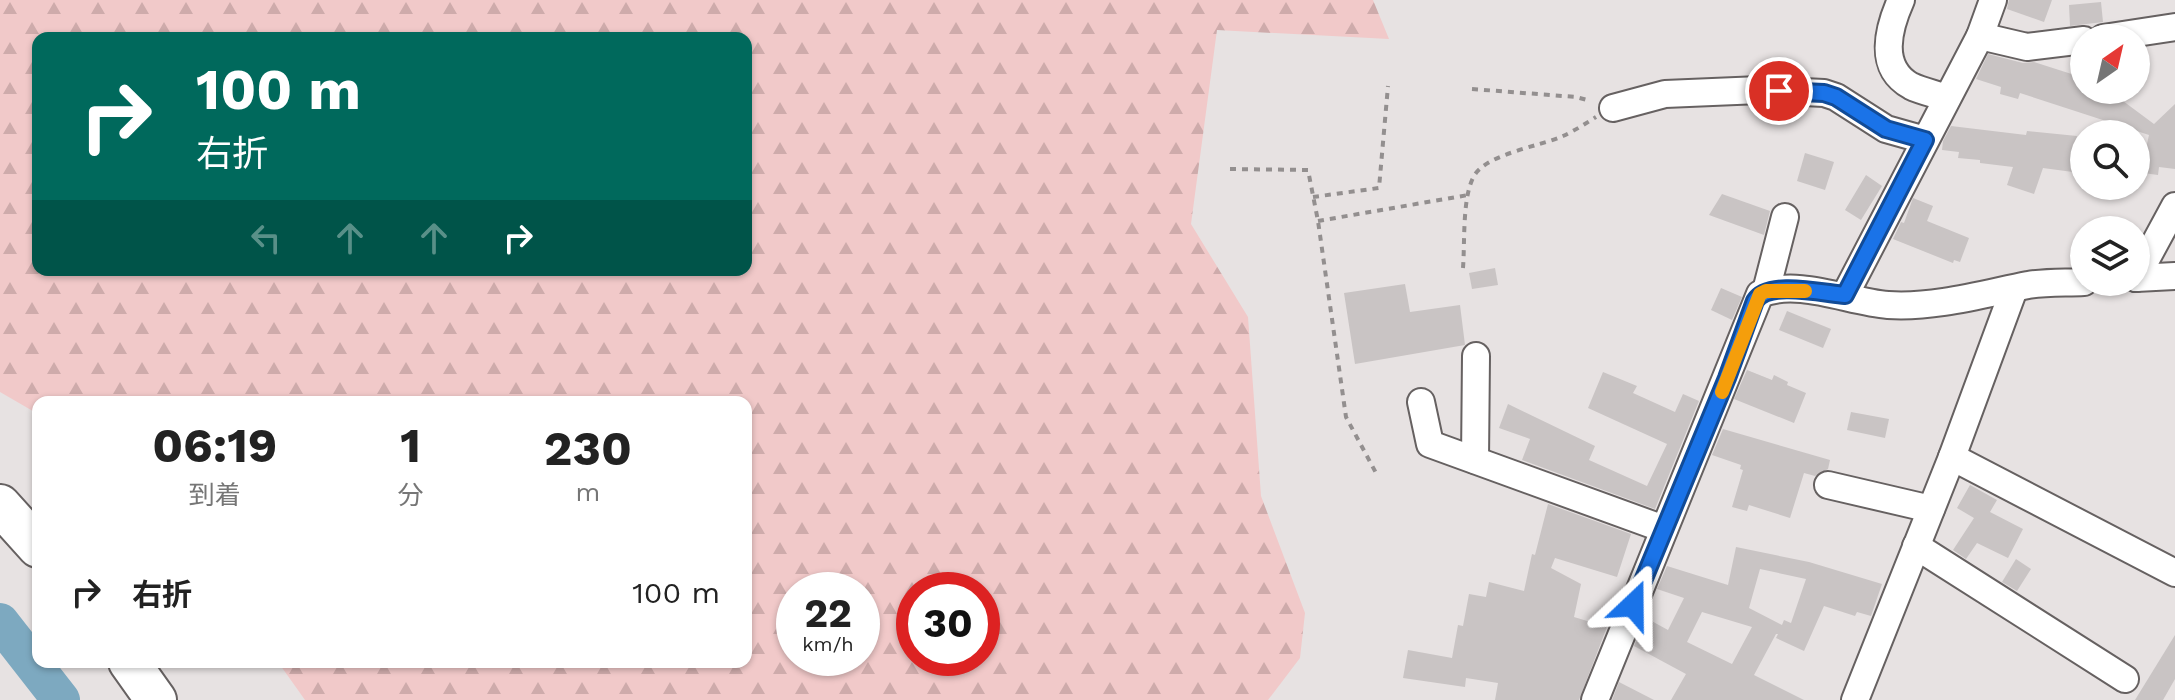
<!DOCTYPE html>
<html lang="ja">
<head>
<meta charset="utf-8">
<style>
	body { margin:0; font-family:"Work Sans","Noto Sans JP",sans-serif; background:#f6f6f6; color:#222; height:100vh; display:flex; flex-direction:column; font-size:30px; white-space:nowrap }
	* { box-sizing:border-box; margin:0 }
	p { font-size:26px; color:#767676 }
	.icon { flex:none; width:44px; height:44px; fill:none; stroke:currentColor; stroke-width:2; stroke-linecap:round; stroke-linejoin:round }
	.map { position:relative; flex:1; overflow:hidden }
	.side { position:absolute; left:32px; top:396px; width:720px; height:272px; display:flex; flex-direction:column; background:#fff; border-radius:16px; box-shadow:0 2px 6px #0004 }
	.side>* { flex:none }
	.guide { position:absolute; left:32px; top:32px; width:720px; height:244px; border-radius:16px; box-shadow:0 2px 6px #0004; background:#00695c; color:#fff; overflow:hidden }
	.needle { width:52px; rotate:34deg }
	.tools { position:absolute; left:2070px; top:24px; display:grid; gap:16px }
	.tools a { display:grid; place-items:center; width:80px; height:80px; border-radius:50%; background:#fff; box-shadow:0 2px 6px #0004; font-size:40px }
	.speed { position:absolute; left:776px; top:572px; display:flex; gap:16px; font-size:40px; font-weight:700; text-align:center }
	.speed>* { display:grid; place-content:center; width:104px; height:104px; border-radius:50%; background:#fff; box-shadow:0 2px 6px #0004; line-height:1 }
	.speed small { font-size:20px; font-weight:400 }
	.speed .limit { border:12px solid #d22; background:#fff; color:#111 }
	.pin { position:absolute; display:grid; place-items:center; width:68px; height:68px; color:#fff; margin:-34px; border:4px solid #fff; border-radius:50%; box-shadow:0 2px 8px #0007 }
	.me { position:absolute; width:88px; margin:-44px; rotate:23deg; stroke-linejoin:round; filter:drop-shadow(0 0 6px #0008) }
	.turn { display:flex; align-items:center; gap:28px; height:168px; padding:0 32px; font-size:36px }
	.turn .icon { width:104px; height:104px; stroke-width:2.5 }
	.turn b { display:block; font-size:56px; line-height:68px }
	.lanes { display:flex; align-items:center; height:76px; padding:0 32px; background:#0003; justify-content:center; gap:40px; direction:ltr }
	.lanes .off { opacity:.35 }
	.eta { display:flex; justify-content:space-evenly; align-items:center; height:136px; text-align:center }
	.eta b { font-size:48px; font-weight:700; line-height:56px }
	ul { padding:0; list-style:none }
	li { display:flex; align-items:center; gap:24px; height:120px; padding:0 32px }
	li div { flex:1 }
	li b { display:block; font-size:30px }
	li em { font-style:normal }
	.map>svg:first-child { display:block }
	.forest { fill:url(#forest-firs); fill-rule:evenodd }
	.lines { fill:none; stroke-linecap:round; stroke-linejoin:round }
	.river { stroke:#7da9c0; stroke-width:38 }
	.building { fill:#c9c4c4; fill-rule:evenodd }
	.minor-casing { stroke:#666161; stroke-width:30 }
	.primary-casing { stroke:#666161; stroke-width:44 }
	.path { stroke:#938f8f; stroke-width:4; stroke-dasharray:6 6; stroke-linecap:butt }
	.minor { stroke:#fff; stroke-width:26 }
	.primary { stroke:#fff; stroke-width:40 }
	.route-casing { stroke:#114b97; stroke-width:20 }
	.route { stroke:#1a73e8; stroke-width:14 }
	.slow { stroke:#f59e0b; stroke-width:14 }
</style>
</head>
<body>
<div class="map">
<svg width="2175" height="700" viewBox="0 0 2175 700">
	<defs>
		<pattern id="forest-firs" width="22" height="20" patternUnits="userSpaceOnUse" patternTransform="scale(2)"><rect width="22" height="20" fill="#f1c9c9"/><path d="M5 1l3.5 6h-7zM16 11l3.5 6h-7z" fill="#ceabab"/></pattern>
	</defs>
	<rect width="100%" height="100%" fill="#e7e2e2"/>
	<path class="forest" d="M0 0H1373L1389 39 1217 30 1191 224 1248 317 1261 496 1305 613 1300 658 1268 700H305L278 662H746V402H38V414L0 392ZM38 38H746V270H38ZM794 590H862V658H794ZM914 590H982V658H914Z"/>
	<g class="lines">
		<path class="river" d="M0 622 61 700"/>
	</g>
	<g class="building">
		<path d="M2009 0H2052L2044 22 2007 9Z"/>
		<path d="M2101 2 2103 22 2070 26 2069 5Z"/>
		<path d="M1988 54 2023 63 2034 62 2084 78V90L2123 101 2154 124 2175 104V169L2159 167 2158 175 2136 172V142L2147 144 2149 135 2020 93 2018 99 2000 94 2001 87 1976 79Z"/>
		<path d="M1951 126 2026 135 2027 131 2077 136 2073 172 2043 168 2034 194 2007 185 2013 167 1980 163V160L1958 158 1959 152 1942 150 1943 141Z"/>
		<path d="M1805 153 1834 162 1825 190 1797 181Z"/>
		<path d="M1866 175 1882 186 1861 220 1845 210Z"/>
		<path d="M1722 194 1770 211 1764 235 1709 215Z"/>
		<path d="M1913 198 1933 206 1927 221 1969 238 1960 262 1954 260 1953 263 1893 239 1901 222 1904 223Z"/>
		<path d="M1495 268 1498 285 1472 289 1469 273Z"/>
		<path d="M1405 284 1410 312 1460 305 1465 345 1355 364 1344 293Z"/>
		<path d="M1721 288 1742 297 1732 320 1711 310Z"/>
		<path d="M1787 311 1831 329 1823 348 1779 330Z"/>
		<path d="M1747 370 1772 380 1774 375 1788 382 1787 385 1806 393 1794 423 1734 399Z"/>
		<path d="M1603 372 1637 386 1633 393 1675 412 1683 394 1699 401 1655 509 1522 460 1530 439 1499 428 1508 404 1595 446 1589 460 1647 486 1667 444 1588 408Z"/>
		<path d="M1851 412 1889 419 1885 438 1847 430Z"/>
		<path d="M1723 429 1830 460 1828 469 1815 476 1804 473 1790 518 1749 505 1747 511 1732 507 1743 470 1740 469 1741 465 1712 455Z"/>
		<path d="M1970 485 1997 500 1990 512 2023 529 2008 558 1977 543 1966 559 1953 550 1974 518 1957 508Z"/>
		<path d="M1548 504 1631 534 1617 577 1555 558 1551 568 1581 584 1574 617 1607 627 1579 700H1495L1498 683 1466 678 1465 687 1403 678 1408 650 1452 658 1458 625 1463 626 1469 594 1486 597 1489 582 1524 591 1532 554 1535 555Z"/>
		<path d="M1736 547 1809 562 1882 584 1871 616 1857 612 1855 616 1824 606 1804 651 1776 638 1778 634H1776L1754 675 1804 700H1671L1686 674 1634 646 1646 618 1668 630 1684 598 1657 589 1667 566 1728 585ZM1760 569 1806 579 1791 623 1784 620 1782 625 1749 608ZM1702 612 1752 627 1732 664 1687 642Z"/>
		<path d="M2016 559 2031 569 2017 591 2002 582Z"/>
		<path d="M2175 635V679L2163 700H2135Z"/>
		<path d="M1619 682 1654 700H1612Z"/>
	</g>
	<g class="lines">
		<defs>
			<g id="minor">
				<path d="M1901 0C1889 27 1877 67 1911 86 1921 91 1936 94 1947 98"/>
				<path d="M1980 36 2027 47 2084 40"/>
				<path d="M2103 38 2175 27"/>
				<path d="M1613 108 1665 94 1760 90 1824 93 1836 97 1886 129 1925 140"/>
				<path d="M2136 278 2175 206"/>
				<path d="M2136 278 2175 276"/>
				<path d="M1766 291 1785 217"/>
				<path d="M1845 295 1980 36 1993 0"/>
				<path d="M1421 402 1430 444 1664 529"/>
				<path d="M1952 457 2175 573"/>
				<path d="M1475 460 1476 356"/>
				<path d="M1828 485 1931 509"/>
				<path d="M1916 546 2125 679"/>
				<path d="M1595 700 1760 294C1798 278 1849 302 1888 305 1935 308 1983 294 2028 285 2046 282 2066 283 2084 282"/>
				<path d="M1855 700 1952 457 2014 289"/>
			</g>
			<g id="primary">
				<path d="M0 505 38 547"/>
				<path d="M129 662 156 700"/>
			</g>
		</defs>
		<use href="#minor" class="minor-casing"/>
		<use href="#primary" class="primary-casing"/>
		<g class="path">
			<path d="M1472 89 1576 97 1591 101"/>
			<path d="M1230 169 1308 170 1318 221 1346 417 1376 473"/>
			<path d="M1313 197 1379 188 1388 86"/>
			<path d="M1318 221 1468 195"/>
			<path d="M1463 268C1465 242 1462 197 1474 176 1486 154 1541 146 1563 136 1574 131 1585 124 1596 117"/>
		</g>
		<use href="#minor" class="minor"/>
		<use href="#primary" class="primary"/>
	</g>
	<g class="lines">
		<defs>
			<path id="route" d="M1633 605 1727 378 1755 301C1768 280 1822 293 1845 295L1925 140 1886 129 1836 97 1824 93 1779 91"/>
		</defs>
		<use href="#route" class="route-casing"/>
		<use href="#route" class="route"/>
		<path class="slow" d="M1722 392 1760 294 1766 291H1805"/>
	</g>
</svg>
<div class="tools">
<a><svg class="needle" viewBox="-14 -14 28 28"><path d="M0-13l5 13h-10z" fill="#e53935"/><path d="M0 13l5-13h-10z" fill="#767676"/></svg></a>
<a><svg class="icon" aria-label="search" viewBox="0 0 24 24"><circle cx="10" cy="10" r="6"/><path d="M15 15l6 6"/></svg></a>
<a><svg class="icon" aria-label="layers" viewBox="0 0 24 24"><path d="M12 4l9 5-9 5-9-5zM3 14l9 5 9-5"/></svg></a>
</div>
<div class="speed"><div>22<small>km/h</small></div><div class="limit">30</div></div>
<div class="pin" style="left:1779px;top:91px;background:#d93025"><svg class="icon" aria-label="arrive" viewBox="0 0 24 24"><path d="M6 21V4h12l-3 4 3 4H6"/></svg></div>
<svg class="me" style="left:1633px;top:605px" viewBox="-20 -20 40 40"><path d="M0-17L14 15 0 8-14 15z" fill="#1a73e8" stroke="#fff" stroke-width="4"/></svg>
<div class="guide">
<div class="turn"><svg class="icon" aria-label="right" viewBox="0 0 24 24"><path d="M7 20v-9h11M14 6l5 5-5 5"/></svg><div><b>100 m</b>右折</div></div>
<div class="lanes"><svg class="icon off" aria-label="left" viewBox="0 0 24 24"><path d="M17 20v-9H6M10 6l-5 5 5 5"/></svg><svg class="icon off" aria-label="ahead" viewBox="0 0 24 24"><path d="M12 20V5M6 11l6-6 6 6"/></svg><svg class="icon off" aria-label="ahead" viewBox="0 0 24 24"><path d="M12 20V5M6 11l6-6 6 6"/></svg><svg class="icon" aria-label="right" viewBox="0 0 24 24"><path d="M7 20v-9h11M14 6l5 5-5 5"/></svg></div>
</div>
<section class="side">
<div class="eta">
<div><b>06:19</b><p>到着</p></div>
<div><b>1</b><p>分</p></div>
<div><b>230</b><p>m</p></div>
</div>
<ul>
<li><svg class="icon" aria-label="right" viewBox="0 0 24 24"><path d="M7 20v-9h11M14 6l5 5-5 5"/></svg><div><b>右折</b></div><em>100 m</em></li>
</ul>
</section>
</div>
</body>
</html>
